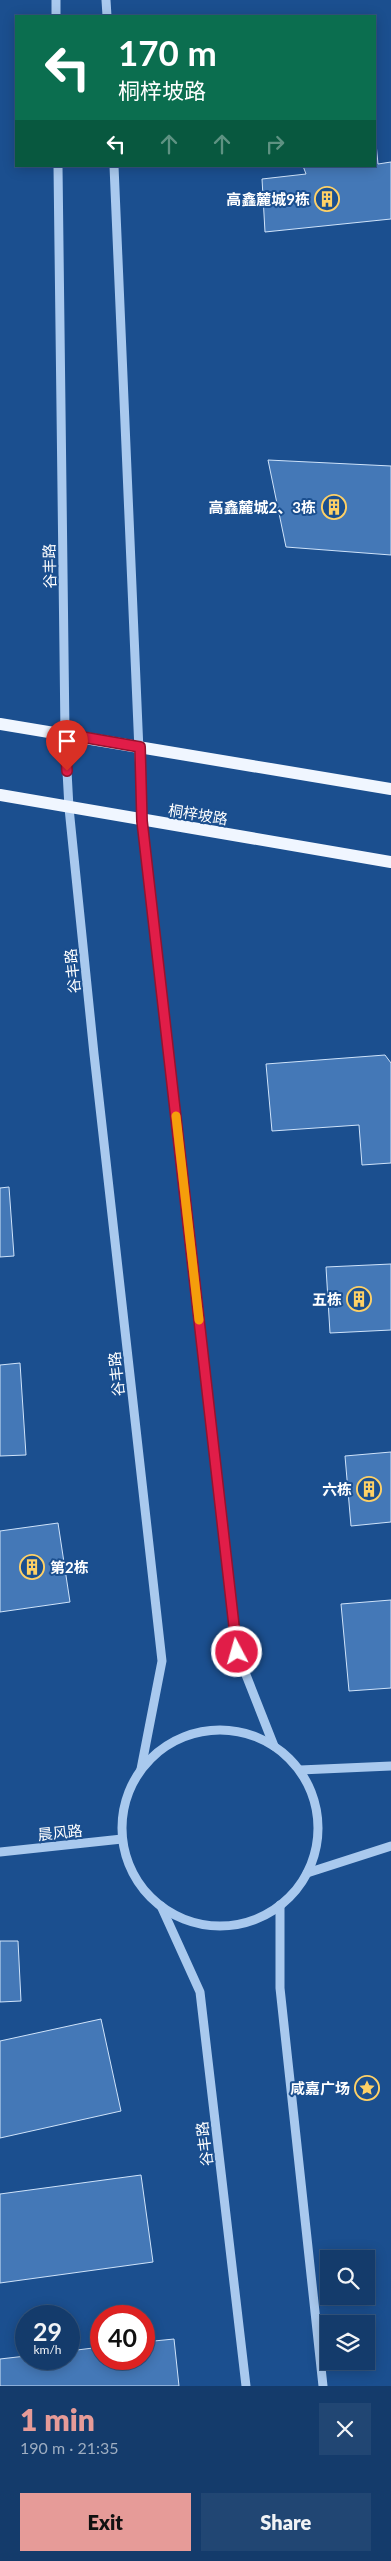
<!DOCTYPE html>
<html lang="en">
<head>
<meta charset="utf-8">
<style>
	body { margin:0; font-family:Lato,"Noto Sans SC",sans-serif; background:#214673; color:#f1f3f6; height:100vh; display:flex; flex-direction:column; font-size:19px; white-space:nowrap }
	* { box-sizing:border-box; margin:0 }
	p { font-size:16px; color:#9dadc1 }
	.icon { flex:none; width:28px; height:28px; fill:none; stroke:currentColor; stroke-width:2; stroke-linecap:round; stroke-linejoin:round }
	.map { position:relative; height:2386px; overflow:hidden }
	.drawer { display:flex; flex-direction:column; background:#143b6b; flex:1 }
	.drawer>* { flex:none }
	.hud { position:absolute; left:15px; top:15px; width:361px; height:152px; border-radius:0px; box-shadow:0 2px 12px #0003,0 0 0 1px #33557e; background:#0b6e4f; color:#fff; overflow:hidden }
	.controls { position:absolute; left:320px; top:2250px; display:grid; gap:10px }
	.controls a { display:grid; place-items:center; width:55px; height:55px; border-radius:0px; background:#143b6b; box-shadow:0 2px 12px #0003,0 0 0 1px #33557e; font-size:25px }
	.speed { position:absolute; left:15px; top:2305px; display:flex; gap:10px; font-size:25px; font-weight:700; text-align:center }
	.speed>* { display:grid; place-content:center; width:65px; height:65px; border-radius:50%; background:#143b6b; box-shadow:0 2px 12px #0003,0 0 0 1px #33557e; line-height:1 }
	.speed small { font-size:12px; font-weight:400 }
	.speed .limit { border:8px solid #d22; background:#fff; color:#111 }
	.pin { position:absolute; display:grid; place-items:center; width:42px; height:42px; color:#fff; margin:-51px -21px; border-radius:50% 50% 50% 0; rotate:-45deg; box-shadow:0 0 5px #0007 }
	.pin .icon { rotate:45deg }
	.me { position:absolute; width:55px; margin:-28px; rotate:354deg; stroke-linejoin:round; filter:drop-shadow(0 0 4px #0008) }
	.turn { display:flex; align-items:center; gap:18px; height:105px; padding:0 20px; font-size:22px }
	.turn .icon { width:65px; height:65px; stroke-width:2.5 }
	.turn b { display:block; font-size:35px; line-height:42px }
	.lanes { display:flex; align-items:center; height:48px; padding:0 20px; background:#0003; justify-content:center; gap:25px; direction:ltr }
	.lanes .off { opacity:.35 }
	.round { display:grid; place-items:center; flex:none; width:52px; height:52px; border-radius:0px; background:#214673 }
	.summary { display:flex; align-items:center; justify-content:space-between; height:85px; padding:0 20px }
	h1 { font-size:30px; font-weight:800; line-height:38px; color:#e69b98 }
	.primary-button { display:flex; gap:10px; margin-top:auto; padding:10px 20px }
	.primary-button a { flex:1; height:58px; border-radius:0px; background:#e69b98; color:#111; font-size:20px; font-weight:800; line-height:58px; text-align:center }
	.primary-button a+a { background:#214673; color:#f1f3f6 }
	.map>svg:first-child { display:block }
	.building { fill:#4478b7; stroke:#cfe3fa }
	.lines { fill:none; stroke-linecap:round; stroke-linejoin:round }
	.minor { stroke:#a9c9ee; stroke-width:9 }
	.major { stroke:#f0f6ff; stroke-width:12 }
	.route-casing { stroke:#92132f; stroke-width:12 }
	.route { stroke:#e11d48; stroke-width:9 }
	.slow { stroke:#f59e0b; stroke-width:9 }
	.labels { text-anchor:middle; dominant-baseline:central; stroke-width:4; stroke-linejoin:round; paint-order:stroke }
	.poi-label { font-size:15px; font-weight:bold; fill:#fff; stroke:#1b4f8f; text-anchor:end }
	.street-label { font-size:15px; fill:#fff; stroke:#1b4f8f }
</style>
</head>
<body>
<div class="map">
<svg width="391" height="2386" viewBox="0 0 391 2386">
	<rect width="100%" height="100%" fill="#1b4f8f"/>
	<g class="building">
		<path d="M375 133 378 164 391 162V219L265 232 262 179 306 174 303 166H375Z"/>
		<path d="M268 460 391 466V555L286 547Z"/>
		<path d="M385 1055 391 1063V1163L362 1165 359 1125 272 1131 266 1064Z"/>
		<path d="M9 1187 14 1256 0 1257V1188Z"/>
		<path d="M391 1264V1330L330 1333 326 1267Z"/>
		<path d="M20 1363 26 1455 0 1456V1365Z"/>
		<path d="M391 1452V1522L351 1526 345 1456Z"/>
		<path d="M58 1523 70 1602 0 1612V1531Z"/>
		<path d="M391 1600V1688L349 1691 341 1604Z"/>
		<path d="M0 1941H18L21 2001 0 2002Z"/>
		<path d="M101 2019 121 2111 0 2138V2041Z"/>
		<path d="M141 2175 153 2262 0 2283V2194Z"/>
		<path d="M174 2339 179 2386H0V2359L26 2356V2359H69V2351L101 2347V2359H144V2342Z"/>
	</g>
	<g class="lines">
		<g class="minor">
			<path d="M56 0V16"/>
			<path d="M106 0 107 16"/>
			<path d="M58 166 65 734 69 808 94 1054 162 1661 141 1769"/>
			<path d="M114 166 142 821 237 1652 274 1746"/>
			<circle cx="220" cy="1828" r="98"/>
			<path d="M300 1770 391 1766"/>
			<path d="M0 1852 122 1839"/>
			<path d="M307 1873 391 1846"/>
			<path d="M280 1905V1988L323 2386"/>
			<path d="M161 1906 200 1992 246 2386"/>
		</g>
		<g class="major">
			<path d="M0 724 391 789"/>
			<path d="M0 795 391 862"/>
		</g>
	</g>
	<g class="lines">
		<defs>
			<path id="route" d="M67 771 65 734 140 747 142 821 237 1652"/>
		</defs>
		<use href="#route" class="route-casing"/>
		<use href="#route" class="route"/>
		<path class="slow" d="M176 1116 199 1320"/>
	</g>
	<defs>
		<symbol id="building-ring" viewBox="-11 -11 22 22"><circle r="9.5" fill="#1b4f8f" stroke="#ffd166" stroke-width="1.5"/><path d="M-4-6H4V6H1V3H-1V6H-4ZM-2.5-4.3h1.7v1.8h-1.7ZM.8-4.3h1.7v1.8H.8ZM-2.5-1h1.7V.8h-1.7ZM.8-1h1.7V.8H.8Z" fill="#ffd166"/></symbol>
		<symbol id="sight-ring" viewBox="-11 -11 22 22"><circle r="9.5" fill="#1b4f8f" stroke="#ffd166" stroke-width="1.5"/><path d="M0-6L1.8-2.2L6-1.7L2.9 1.2L3.7 5.4L0 3.3L-3.7 5.4L-2.9 1.2L-6-1.7L-1.8-2.2Z" fill="#ffd166"/></symbol>
	</defs>
	<g fill-rule="evenodd">
		<use href="#building-ring" x="313" y="185" width="28" height="28"/>
		<use href="#building-ring" x="320" y="493" width="28" height="28"/>
		<use href="#building-ring" x="345" y="1285" width="28" height="28"/>
		<use href="#building-ring" x="355" y="1475" width="28" height="28"/>
		<use href="#building-ring" x="18" y="1553" width="28" height="28"/>
		<use href="#sight-ring" x="353" y="2074" width="28" height="28"/>
	</g>
	<g class="labels">
		<g class="poi-label">
			<text x="310" y="199">高鑫麓城9栋</text>
			<text x="316" y="507">高鑫麓城2、3栋</text>
			<text x="342" y="1299">五栋</text>
			<text x="352" y="1489">六栋</text>
			<text x="50" y="1567" text-anchor="start">第2栋</text>
			<text x="350" y="2088">咸嘉广场</text>
		</g>
		<g class="street-label">
			<text transform="translate(49 566) rotate(-91)">谷丰路</text>
			<text transform="translate(198 814) rotate(9)">桐梓坡路</text>
			<text transform="translate(72 971) rotate(-96)">谷丰路</text>
			<text transform="translate(116 1374) rotate(-96)">谷丰路</text>
			<text transform="translate(60 1832) rotate(-6)">晨风路</text>
			<text transform="translate(204 2144) rotate(-97)">谷丰路</text>
		</g>
	</g>
</svg>
<div class="controls">
<a><svg class="icon" aria-label="search" viewBox="0 0 24 24"><circle cx="10" cy="10" r="6"/><path d="M15 15l6 6"/></svg></a>
<a><svg class="icon" aria-label="layers" viewBox="0 0 24 24"><path d="M12 4l9 5-9 5-9-5zM3 14l9 5 9-5"/></svg></a>
</div>
<div class="speed"><div>29<small>km/h</small></div><div class="limit">40</div></div>
<div class="pin" style="left:67px;top:771px;background:#d93025"><svg class="icon" aria-label="arrive" viewBox="0 0 24 24"><path d="M6 21V4h12l-3 4 3 4H6"/></svg></div>
<svg class="me" style="left:237px;top:1652px" viewBox="-20 -20 40 40"><circle r="17" fill="#e11d48" stroke="#fff" stroke-width="3"/><path d="M0-11L8 9 0 5-8 9z" fill="#fff"/></svg>
<div class="hud">
<div class="turn"><svg class="icon" aria-label="left" viewBox="0 0 24 24"><path d="M17 20v-9H6M10 6l-5 5 5 5"/></svg><div><b>170 m</b>桐梓坡路</div></div>
<div class="lanes"><svg class="icon" aria-label="left" viewBox="0 0 24 24"><path d="M17 20v-9H6M10 6l-5 5 5 5"/></svg><svg class="icon off" aria-label="ahead" viewBox="0 0 24 24"><path d="M12 20V5M6 11l6-6 6 6"/></svg><svg class="icon off" aria-label="ahead" viewBox="0 0 24 24"><path d="M12 20V5M6 11l6-6 6 6"/></svg><svg class="icon off" aria-label="right" viewBox="0 0 24 24"><path d="M7 20v-9h11M14 6l5 5-5 5"/></svg></div>
</div>
</div>
<section class="drawer">
<div class="summary"><div><h1>1 min</h1><p>190 m · 21:35</p></div><a class="round"><svg class="icon" aria-label="close" viewBox="0 0 24 24"><path d="M6 6l12 12M18 6L6 18"/></svg></a></div>
<div class="primary-button"><a>Exit</a><a>Share</a></div>
</section>
</body>
</html>
